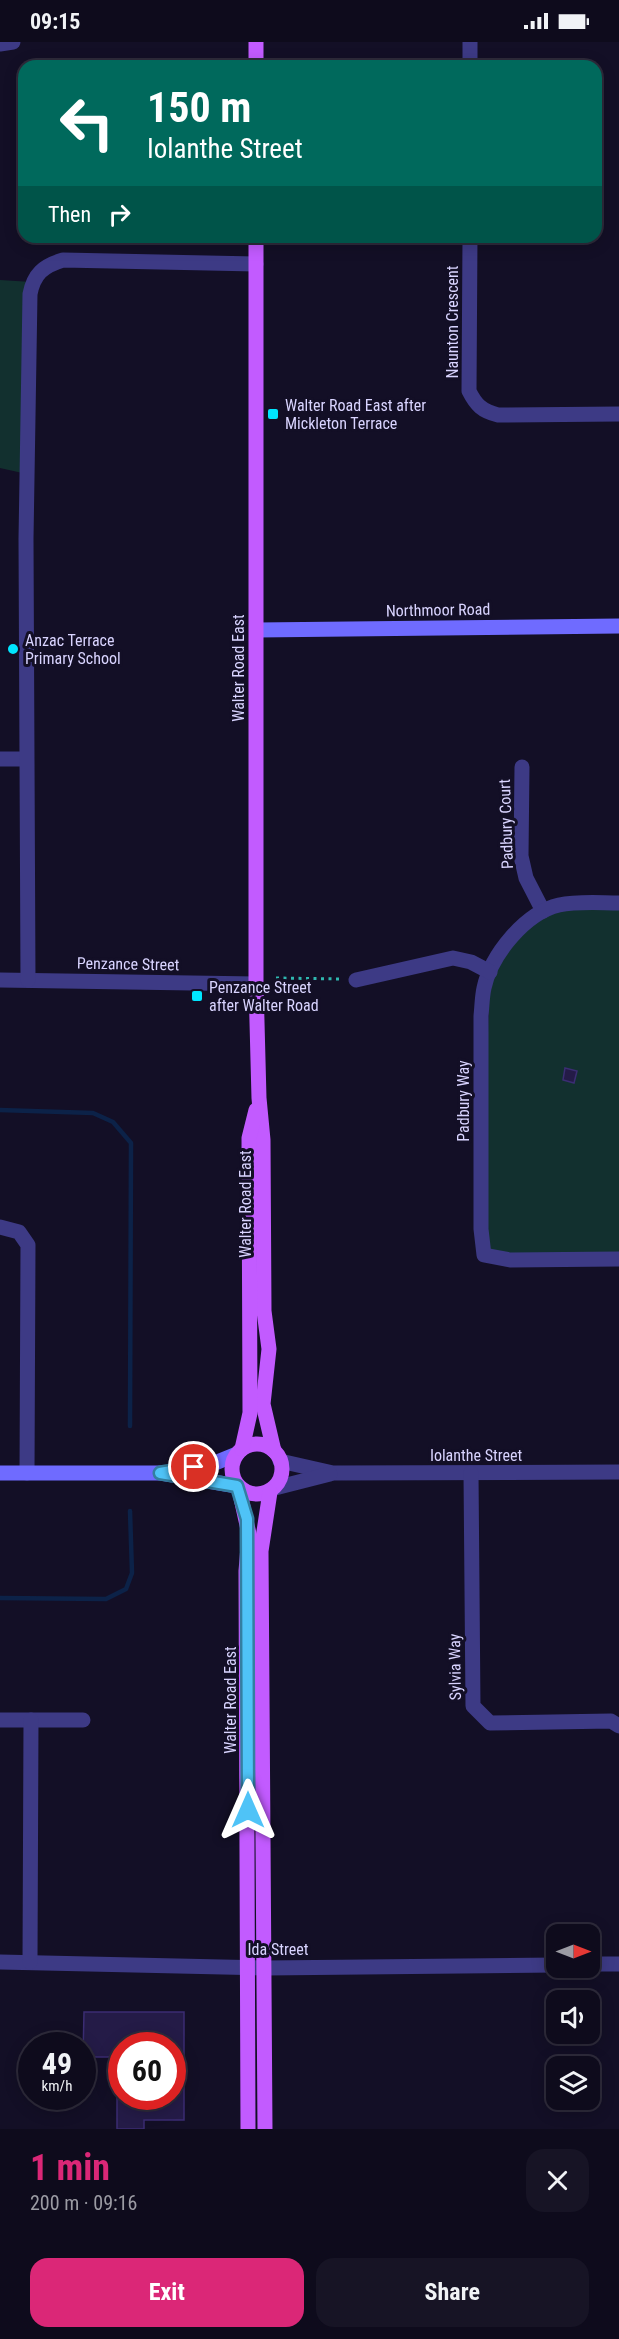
<!DOCTYPE html>
<html lang="en">
<head>
<meta charset="utf-8">
<style>
	body { margin:0; font-family:"Roboto Condensed",sans-serif; background:#171425; color:#f1f3f6; height:100vh; display:flex; flex-direction:column; font-size:22px; white-space:nowrap }
	* { box-sizing:border-box; margin:0 }
	p { font-size:20px; color:#9b9ba3 }
	.icon { flex:none; width:33px; height:33px; fill:none; stroke:currentColor; stroke-width:2; stroke-linecap:round; stroke-linejoin:round }
	.map { position:relative; height:2087px; overflow:hidden }
	.side { display:flex; flex-direction:column; background:#0e0b1c; flex:1 }
	.side>* { flex:none }
	.banner { position:absolute; left:18px; top:18px; width:584px; height:183px; border-radius:18px; box-shadow:0 3px 15px #0003,0 0 0 2px #2e2b3b; background:#00695c; color:#fff; overflow:hidden }
	.needle { width:39px; rotate:90deg }
	.tools { position:absolute; left:546px; top:1882px; display:grid; gap:12px }
	.tools a { display:grid; place-items:center; width:54px; height:54px; border-radius:12px; background:#0e0b1c; box-shadow:0 3px 15px #0003,0 0 0 2px #2e2b3b; font-size:30px }
	.speed { position:absolute; left:18px; top:1990px; display:flex; gap:12px; font-size:30px; font-weight:700; text-align:center }
	.speed>* { display:grid; place-content:center; width:78px; height:78px; border-radius:50%; background:#0e0b1c; box-shadow:0 3px 15px #0003,0 0 0 2px #2e2b3b; line-height:1 }
	.speed small { font-size:15px; font-weight:400 }
	.speed .limit { border:9px solid #d22; background:#fff; color:#111 }
	.pin { position:absolute; display:grid; place-items:center; width:51px; height:51px; color:#fff; margin:-26px; border:3px solid #fff; border-radius:50%; box-shadow:0 2px 6px #0007 }
	.me { position:absolute; width:66px; margin:-33px; rotate:0deg; stroke-linejoin:round; filter:drop-shadow(0 0 4px #0008) }
	.turn { display:flex; align-items:center; gap:21px; height:126px; padding:0 30px; font-size:27px }
	.turn .icon { width:78px; height:78px; stroke-width:2.5 }
	.turn b { display:block; font-size:42px; line-height:51px }
	.then { display:flex; align-items:center; height:57px; padding:0 30px; background:#0003; gap:12px; font-size:22px }
	.round { display:grid; place-items:center; flex:none; width:63px; height:63px; border-radius:18px; background:#171425 }
	.overview { display:flex; align-items:center; justify-content:space-between; height:102px; padding:0 30px }
	h1 { font-size:36px; font-weight:700; line-height:45px; color:#db2777 }
	.primary-button { display:flex; gap:12px; margin-top:auto; padding:12px 30px }
	.primary-button a { flex:1; height:69px; border-radius:18px; background:#db2777; color:#fff; font-size:24px; font-weight:700; line-height:69px; text-align:center }
	.primary-button a+a { background:#171425; color:#f1f3f6 }
	.status { display:flex; justify-content:space-between; align-items:center; height:42px; padding:0 30px; background:#0e0b1c; direction:ltr }
	.status svg { height:16px; fill:currentColor }
	.map>svg:first-child { display:block }
	.green { fill:#12302f }
	.lines { fill:none; stroke-linecap:round; stroke-linejoin:round }
	.stream { stroke:#0c2248; stroke-width:4.5 }
	.building { fill:#241b47; stroke:#3b2d73; stroke-width:1.5 }
	.path { stroke:#2fb8b0; stroke-width:3; stroke-dasharray:3 4.5; stroke-linecap:butt }
	.street { stroke:#3d3a85; stroke-width:15 }
	.secondary { stroke:#6f6bff; stroke-width:15 }
	.primary { stroke:#c25bff; stroke-width:15 }
	.route-casing { stroke:#337fa1; stroke-width:15 }
	.route { stroke:#4fc3f7; stroke-width:10 }
	.poi-dot { fill:#00e5ff; stroke:#130f26; stroke-width:2 }
	.labels { text-anchor:middle; dominant-baseline:central; stroke-width:6; stroke-linejoin:round; paint-order:stroke }
	.street-label { font-size:16px; fill:#d9d4ff; stroke:#130f26 }
	.poi-label { font-size:16px; fill:#d9d4ff; stroke:#130f26; text-anchor:start }
</style>
</head>
<body>
<div class="status"><b>09:15</b><svg viewBox="0 0 49 12"><path d="M0 12V9h3v3zM5 12V6h3v6zM10 12V3h3v9zM15 12V0h3v12zM26 1h20v11H26zM47 4h2v5h-2z"/></svg></div>
<div class="map">
<svg width="619" height="2087" viewBox="0 0 619 2087">
	<rect width="100%" height="100%" fill="#130f26"/>
	<g class="green">
		<path d="M0 238 32 240 27 432 0 426Z"/>
		<path d="M619 861V1217H496L481 1201 490 930 543 869Z"/>
	</g>
	<g class="lines">
		<g class="stream">
			<path d="M0 1068 93 1071 113 1080 131 1101 130 1384"/>
			<path d="M0 1556 106 1557 126 1547 132 1531 130 1469"/>
		</g>
	</g>
	<g class="building">
		<path d="M565 1026 577 1029 574 1041 563 1038Z"/>
		<path d="M84 1970H184V2078H144V2087H117V2055H172V2004H122V2015H83Z"/>
	</g>
	<g class="lines">
		<path class="path" d="M276 936 343 937"/>
		<g class="street">
			<path d="M0 2 13 0"/>
			<path d="M470 24V0"/>
			<path d="M470 195 469 349C476 363 482 369 498 373L619 372"/>
			<path d="M0 717H26"/>
			<path d="M522 725 521 814 526 836 543 869"/>
			<path d="M619 861C600 861 578 859 559 863 525 871 491 913 484 946 482 955 482 965 481 974V1187L484 1213 510 1218 619 1217"/>
			<path d="M0 938 256 942"/>
			<path d="M28 938 26 497 30 252C34 232 43 224 63 218L256 222"/>
			<path d="M356 938 453 916 471 920 490 930"/>
			<path d="M0 1185 19 1190 28 1203 27 1431"/>
			<path d="M280 1419 333 1431 619 1430"/>
			<path d="M471 1431 473 1664 490 1681 611 1679 619 1684"/>
			<path d="M275 1446 330 1432"/>
			<path d="M0 1678H83"/>
			<path d="M0 1920 266 1926 556 1923"/>
			<path d="M30 1920 31 1678"/>
			<path d="M590 1922H619"/>
		</g>
		<g class="secondary">
			<path d="M257 588 619 584"/>
			<path d="M172 1429 210 1423 237 1412"/>
			<path d="M0 1431H161L237 1444"/>
		</g>
		<g class="primary">
			<path d="M256 0V24"/>
			<path d="M256 195V942L259 1056 263 1098 264 1269 269 1307 263 1362 274 1409"/>
			<circle cx="257" cy="1427" r="25"/>
			<path d="M242 1407 250 1371 249 1096 256 1068"/>
			<path d="M239 1447 249 1492 246 1529 248 2087"/>
			<path d="M265 2087 261 1509 270 1450"/>
		</g>
	</g>
	<g class="lines">
		<defs>
			<path id="route" d="M194 1425 160 1431 237 1444 247 1477 248 1768"/>
		</defs>
		<use href="#route" class="route-casing"/>
		<use href="#route" class="route"/>
	</g>
	<g class="poi-dot">
		<rect x="267" y="366" width="12" height="12" rx="3"/>
		<circle cx="13" cy="607" r="6"/>
		<rect x="191" y="948" width="12" height="12" rx="3"/>
	</g>
	<g class="labels">
		<g class="street-label">
			<text transform="translate(452 280) rotate(-90)">Naunton Crescent</text>
			<text transform="translate(438 568) rotate(-1)">Northmoor Road</text>
			<text transform="translate(238 626) rotate(-90)">Walter Road East</text>
			<text transform="translate(506 782) rotate(-92)">Padbury Court</text>
			<text transform="translate(128 922) rotate(1)">Penzance Street</text>
			<text transform="translate(463 1059) rotate(-90)">Padbury Way</text>
			<text transform="translate(245 1162) rotate(-90)">Walter Road East</text>
			<text x="476" y="1413">Iolanthe Street</text>
			<text transform="translate(455 1625) rotate(-91)">Sylvia Way</text>
			<text transform="translate(230 1658) rotate(-90)">Walter Road East</text>
			<text x="278" y="1907">Ida Street</text>
		</g>
		<g class="poi-label">
			<text x="285" y="363">Walter Road East after<tspan x="285" dy="18">Mickleton Terrace</tspan></text>
			<text x="25" y="598">Anzac Terrace<tspan x="25" dy="18">Primary School</tspan></text>
			<text x="209" y="945">Penzance Street<tspan x="209" dy="18">after Walter Road</tspan></text>
		</g>
	</g>
</svg>
<div class="tools">
<a><svg class="needle" viewBox="-14 -14 28 28"><path d="M0-13l5 13h-10z" fill="#e53935"/><path d="M0 13l5-13h-10z" fill="#9b9ba3"/></svg></a>
<a><svg class="icon" aria-label="sound" viewBox="0 0 24 24"><path d="M4 9h4l5-4v14l-5-4H4zM17 9q2 3 0 6"/></svg></a>
<a><svg class="icon" aria-label="layers" viewBox="0 0 24 24"><path d="M12 4l9 5-9 5-9-5zM3 14l9 5 9-5"/></svg></a>
</div>
<div class="speed"><div>49<small>km/h</small></div><div class="limit">60</div></div>
<div class="pin" style="left:194px;top:1425px;background:#d93025"><svg class="icon" aria-label="arrive" viewBox="0 0 24 24"><path d="M6 21V4h12l-3 4 3 4H6"/></svg></div>
<svg class="me" style="left:248px;top:1768px" viewBox="-20 -20 40 40"><path d="M0-17L14 15 0 8-14 15z" fill="#4fc3f7" stroke="#fff" stroke-width="4"/></svg>
<div class="banner">
<div class="turn"><svg class="icon" aria-label="left" viewBox="0 0 24 24"><path d="M17 20v-9H6M10 6l-5 5 5 5"/></svg><div><b>150 m</b>Iolanthe Street</div></div>
<div class="then">Then<svg class="icon" aria-label="right" viewBox="0 0 24 24"><path d="M7 20v-9h11M14 6l5 5-5 5"/></svg></div>
</div>
</div>
<section class="side">
<div class="overview"><div><h1>1 min</h1><p>200 m · 09:16</p></div><a class="round"><svg class="icon" aria-label="close" viewBox="0 0 24 24"><path d="M6 6l12 12M18 6L6 18"/></svg></a></div>
<div class="primary-button"><a>Exit</a><a>Share</a></div>
</section>
</body>
</html>
